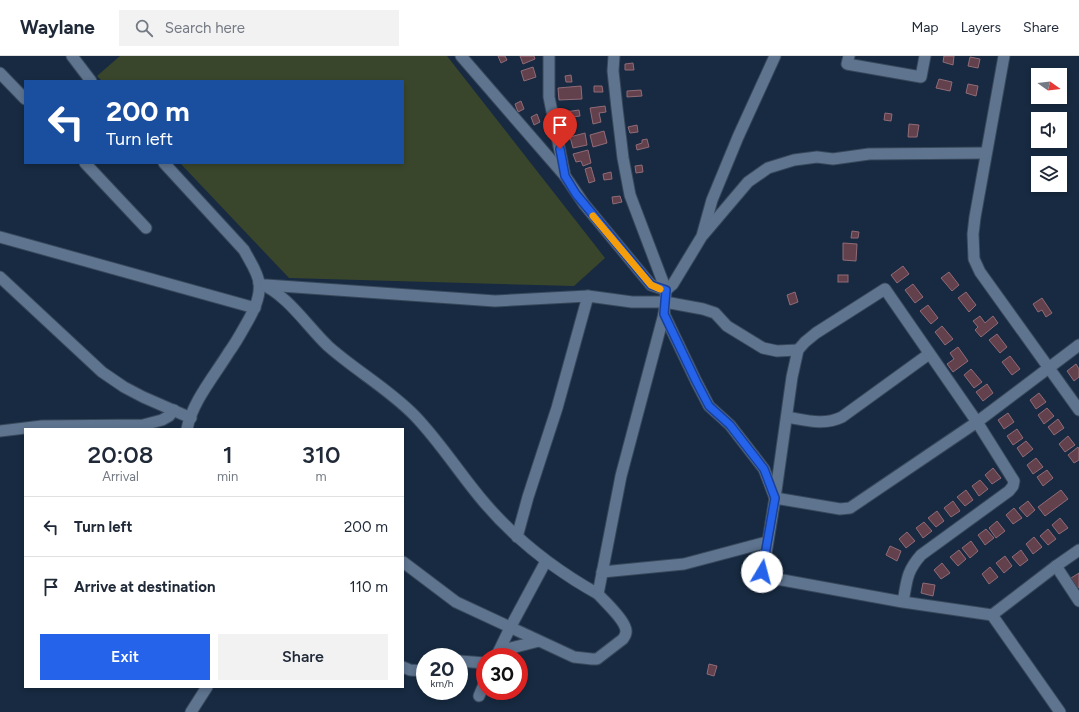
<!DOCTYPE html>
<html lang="en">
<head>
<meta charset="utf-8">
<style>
	body { margin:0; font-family:Figtree,sans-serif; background:#f2f2f3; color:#1f2937; height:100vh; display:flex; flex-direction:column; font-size:15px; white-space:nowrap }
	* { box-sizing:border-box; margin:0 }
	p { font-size:13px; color:#747a83 }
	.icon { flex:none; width:22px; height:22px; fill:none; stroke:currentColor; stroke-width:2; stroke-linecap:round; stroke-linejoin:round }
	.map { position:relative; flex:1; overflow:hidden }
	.details { position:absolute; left:24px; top:372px; width:380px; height:260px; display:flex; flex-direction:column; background:#fff; border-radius:0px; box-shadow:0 2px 6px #0003 }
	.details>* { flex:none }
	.banner { position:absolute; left:24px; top:24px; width:380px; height:84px; border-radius:0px; box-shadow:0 2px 6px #0003; background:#1a4fa0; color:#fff; overflow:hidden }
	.needle { width:26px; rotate:104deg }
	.controls { position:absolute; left:1031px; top:12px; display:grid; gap:8px }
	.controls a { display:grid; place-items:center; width:36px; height:36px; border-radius:0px; background:#fff; box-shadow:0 2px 6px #0003; font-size:20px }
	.speed { position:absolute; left:416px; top:592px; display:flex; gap:8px; font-size:20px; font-weight:700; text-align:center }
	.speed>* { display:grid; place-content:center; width:52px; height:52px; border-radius:50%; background:#fff; box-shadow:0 2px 6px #0003; line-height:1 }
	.speed small { font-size:10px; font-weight:400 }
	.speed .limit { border:6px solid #d22; background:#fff; color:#111 }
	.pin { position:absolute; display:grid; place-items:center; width:34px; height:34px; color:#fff; margin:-41px -17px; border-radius:50% 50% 50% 0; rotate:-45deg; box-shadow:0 0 4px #0007 }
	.pin .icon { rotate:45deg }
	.me { position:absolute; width:44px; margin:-22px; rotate:8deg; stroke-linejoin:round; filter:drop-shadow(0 0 3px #0008) }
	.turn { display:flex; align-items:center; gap:14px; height:84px; padding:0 16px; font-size:18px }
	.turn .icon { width:52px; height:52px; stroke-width:2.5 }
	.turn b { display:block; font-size:28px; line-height:34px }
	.eta { display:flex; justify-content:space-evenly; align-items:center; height:68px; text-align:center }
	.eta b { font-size:24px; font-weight:600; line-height:28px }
	.button { display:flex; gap:8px; margin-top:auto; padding:8px 16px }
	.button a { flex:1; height:46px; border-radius:0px; background:#2563eb; color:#fff; font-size:16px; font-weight:600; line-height:46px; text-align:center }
	.button a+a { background:#f2f2f3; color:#1f2937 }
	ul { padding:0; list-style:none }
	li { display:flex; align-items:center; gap:12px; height:60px; padding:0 16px; border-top:1px solid #e0e1e3 }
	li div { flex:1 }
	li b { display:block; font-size:15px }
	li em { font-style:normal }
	header { display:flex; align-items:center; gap:24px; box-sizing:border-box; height:56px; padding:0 20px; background:#fff; border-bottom:1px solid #e0e1e3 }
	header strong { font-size:19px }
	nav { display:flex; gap:22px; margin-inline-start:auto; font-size:14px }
	.search { width:280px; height:36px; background:#f2f2f3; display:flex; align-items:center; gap:10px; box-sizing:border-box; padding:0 14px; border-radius:0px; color:#747a83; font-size:15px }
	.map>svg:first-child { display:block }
	.green { fill:#3a462b }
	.building { fill:#63414c; stroke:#906b77 }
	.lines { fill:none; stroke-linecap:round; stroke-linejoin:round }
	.minor-casing { stroke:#38485b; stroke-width:13 }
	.minor { stroke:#5e748f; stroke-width:11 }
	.route-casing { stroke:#184099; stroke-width:10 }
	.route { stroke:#2563eb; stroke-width:7 }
	.slow { stroke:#f59e0b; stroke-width:7 }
</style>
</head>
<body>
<header>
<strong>Waylane</strong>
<div class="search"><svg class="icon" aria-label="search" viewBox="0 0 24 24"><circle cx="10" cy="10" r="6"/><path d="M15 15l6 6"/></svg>Search here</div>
<nav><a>Map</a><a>Layers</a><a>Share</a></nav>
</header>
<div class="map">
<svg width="1079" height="656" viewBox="0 0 1079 656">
	<rect width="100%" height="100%" fill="#172a41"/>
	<path class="green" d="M120 0H447L605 202 574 230 289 222 180 107H403V25H102L97 20Z"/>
	<g class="building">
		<path d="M498 0H505L507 4 501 7Z"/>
		<path d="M520 0H534L535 3 523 8Z"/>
		<path d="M944 0H954L953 9 943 6Z"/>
		<path d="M970 1 980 3 978 12 968 10Z"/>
		<path d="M633 7 634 14H625V8Z"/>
		<path d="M533 11 536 21 524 25 521 15Z"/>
		<path d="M571 19 572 26H566L565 20Z"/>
		<path d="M939 23 952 26 950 35 936 32Z"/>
		<path d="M968 28 978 30 976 40 966 37Z"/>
		<path d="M581 30 582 43 559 44 558 32Z"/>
		<path d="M594 30H602L603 36H594Z"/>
		<path d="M641 34 642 40 627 41V35Z"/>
		<path d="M521 45 524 53 518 56 515 48Z"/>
		<path d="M605 50 606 56 599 57 601 66 593 68 590 52Z"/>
		<path d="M579 54 580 60 566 62 565 56Z"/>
		<path d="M885 57 892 58 891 65 884 64Z"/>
		<path d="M537 58 540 66 534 69 531 61Z"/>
		<path d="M909 68 919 69 917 81H908Z"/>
		<path d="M637 69 638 76 630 77 628 71Z"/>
		<path d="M604 75 607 87 593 91 590 79Z"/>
		<path d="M585 77 587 89 573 92 570 81Z"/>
		<path d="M647 83 649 91 637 94 636 89 642 87V84Z"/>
		<path d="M588 94 591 107 583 110 581 105 576 106 573 98Z"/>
		<path d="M642 109 643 116 636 117 635 110Z"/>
		<path d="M591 111 595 125 589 127 585 113Z"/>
		<path d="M611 116 612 123 604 124 603 118Z"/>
		<path d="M620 140 622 146 613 148 612 141Z"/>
		<path d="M852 175 859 176 858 182H851Z"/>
		<path d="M843 187 857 188 856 205 843 204Z"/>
		<path d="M903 210 909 218 897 227 891 219Z"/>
		<path d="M949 216 959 229 952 235 941 222Z"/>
		<rect x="838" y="219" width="10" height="7"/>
		<path d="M913 228 923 241 915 247 905 234Z"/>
		<path d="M795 236 798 246 790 249 787 239Z"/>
		<path d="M966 236 976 249 969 256 958 242Z"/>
		<path d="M1042 242 1052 257 1046 261 1042 254 1038 256 1033 248Z"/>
		<path d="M928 249 938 262 931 268 920 255Z"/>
		<path d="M980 260 985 267 993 260 998 267 981 281 975 274 978 271 973 265Z"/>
		<path d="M942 270 953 283 945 289 935 276Z"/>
		<path d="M997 278 1007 291 1000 297 989 284Z"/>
		<path d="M958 291 968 305 953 316 947 308 954 303 950 297Z"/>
		<path d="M1010 300 1020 313 1012 319 1002 306Z"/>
		<path d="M1076 308 1079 313V321L1074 325 1067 315Z"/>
		<path d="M971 313 982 326 974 332 964 319Z"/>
		<path d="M987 328 993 337 983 345 976 336Z"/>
		<path d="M1039 337 1046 346 1036 353 1030 344Z"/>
		<path d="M1047 352 1054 360 1044 368 1038 359Z"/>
		<path d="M1008 357 1014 366 1004 373 998 364Z"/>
		<path d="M1058 363 1064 372 1054 379 1048 371Z"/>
		<path d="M1017 373 1023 382 1013 389 1007 380Z"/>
		<path d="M1068 380 1075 389 1065 396 1059 388Z"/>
		<path d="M1026 385 1033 393 1023 401 1017 392Z"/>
		<path d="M1078 391 1079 393V404L1074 407 1068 399Z"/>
		<path d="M1036 402 1043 411 1033 418 1027 409Z"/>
		<path d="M993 412 1001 422 992 428 985 419Z"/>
		<path d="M1047 414 1053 422 1043 430 1037 421Z"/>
		<path d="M980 424 988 433 979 440 972 430Z"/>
		<path d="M966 434 973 444 965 450 957 441Z"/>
		<path d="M1061 434 1068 443 1045 460 1038 451Z"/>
		<path d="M953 445 960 455 951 461 944 452Z"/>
		<path d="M1028 445 1035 454 1027 461 1019 452Z"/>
		<path d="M1014 452 1022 462 1013 468 1006 459Z"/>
		<path d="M937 455 944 465 936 471 928 462Z"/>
		<path d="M1060 462 1068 472 1059 478 1052 469Z"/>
		<path d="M997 465 1005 475 996 482 989 472Z"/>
		<path d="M924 466 932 475 923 482 916 472Z"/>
		<path d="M986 473 994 482 985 489 978 479Z"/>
		<path d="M1048 473 1056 483 1048 489 1040 480Z"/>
		<path d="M907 476 915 485 906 492 899 483Z"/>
		<path d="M1034 481 1042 491 1033 498 1026 488Z"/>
		<path d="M971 485 978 495 970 502 962 492Z"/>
		<path d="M890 490 901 495 897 505 886 499Z"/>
		<path d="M959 494 966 503 958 510 950 501Z"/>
		<path d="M1021 494 1028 504 1020 510 1012 501Z"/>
		<path d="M1005 500 1012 510 1004 517 996 507Z"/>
		<path d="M942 507 950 517 941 523 934 514Z"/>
		<path d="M990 511 998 521 989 528 982 518Z"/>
		<path d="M1079 517V531L1077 532 1071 522Z"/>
		<path d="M923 527 935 529 933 540 921 537Z"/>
		<path d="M709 608 717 610 714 620 707 618Z"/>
	</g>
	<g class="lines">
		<defs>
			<g id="minor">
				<path d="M72 0 91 25"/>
				<path d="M461 0 565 120"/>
				<path d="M549 0V41L565 120 584 148 651 229 666 234 673 228 702 180 712 144 738 81 775 0"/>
				<path d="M849 0 847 8 921 21 925 0"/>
				<path d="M1004 0 975 161 973 178 974 203 980 216 1079 354"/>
				<path d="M0 17 25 43"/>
				<path d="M85 107 146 172"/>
				<path d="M164 107 244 194C249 204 258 216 259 227 261 242 252 258 245 270 240 279 235 288 229 296 215 319 192 346 187 373"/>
				<path d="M703 179 748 126 768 112 794 104 817 101 833 103 869 98 986 97"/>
				<path d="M0 181 255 252"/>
				<path d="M0 221 102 316 124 331 143 341 191 362"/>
				<path d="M259 227C288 239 306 269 328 290 356 315 389 333 415 360 440 386 460 418 483 445 515 483 555 514 598 538L621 420 664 258 666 234 630 139 623 102 617 52 613 15 614 0"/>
				<path d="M266 229 495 245 588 240 632 246H665L703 253 715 257 727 270 763 292 777 295 798 294"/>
				<path d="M664 258 696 325 709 350 730 369 764 413 775 442 840 453 850 452 977 366 1079 289"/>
				<path d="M787 361C805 364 824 370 842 361L929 298"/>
				<path d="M0 375 42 370 143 369 162 364 169 360 174 354"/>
				<path d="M517 481 528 441 557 352 588 240"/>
				<path d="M403 506 456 546 574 601 592 603H597L623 583C626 579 627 575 625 571 622 561 605 546 598 538"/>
				<path d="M1056 510 1079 545"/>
				<path d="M602 516 684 508 767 486"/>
				<path d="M903 546C907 525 906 516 921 499L1009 435 1013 430 1014 425 977 366 885 233 816 277 805 286 798 294 792 321 775 442 763 516 769 521 777 523 903 546 992 559 1056 510 1079 494"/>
				<path d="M992 559 1060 656"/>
				<path d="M499 595 539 585"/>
				<path d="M496 601 510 572 546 505"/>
				<path d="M459 605 485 607"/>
				<path d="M403 611 410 614 425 615"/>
				<path d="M479 640 485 626"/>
				<path d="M191 656 207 631"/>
			</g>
		</defs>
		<use href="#minor" class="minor-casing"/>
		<use href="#minor" class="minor"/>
	</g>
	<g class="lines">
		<defs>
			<path id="route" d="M560 93 565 120 576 138 651 229 666 234 664 258 696 325 709 350 730 369 764 413 775 442 762 516"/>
		</defs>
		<use href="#route" class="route-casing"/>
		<use href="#route" class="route"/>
		<path class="slow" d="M593 160 651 229 660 233"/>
	</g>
</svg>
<div class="controls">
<a><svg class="needle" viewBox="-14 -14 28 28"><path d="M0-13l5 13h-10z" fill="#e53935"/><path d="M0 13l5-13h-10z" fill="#747a83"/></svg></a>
<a><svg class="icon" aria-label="sound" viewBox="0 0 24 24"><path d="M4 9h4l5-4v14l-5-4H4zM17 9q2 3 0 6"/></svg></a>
<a><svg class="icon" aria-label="layers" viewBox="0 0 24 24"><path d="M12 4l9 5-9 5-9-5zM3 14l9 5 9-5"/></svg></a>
</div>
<div class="speed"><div>20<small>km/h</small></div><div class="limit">30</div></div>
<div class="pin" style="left:560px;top:93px;background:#d93025"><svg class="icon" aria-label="arrive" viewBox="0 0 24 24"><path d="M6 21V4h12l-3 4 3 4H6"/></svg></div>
<svg class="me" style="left:762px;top:516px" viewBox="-20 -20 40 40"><circle r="19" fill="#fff"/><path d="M0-13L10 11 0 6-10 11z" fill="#2563eb"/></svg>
<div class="banner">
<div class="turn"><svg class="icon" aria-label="left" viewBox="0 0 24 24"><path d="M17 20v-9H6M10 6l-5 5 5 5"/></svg><div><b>200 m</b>Turn left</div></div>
</div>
<section class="details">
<div class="eta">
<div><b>20:08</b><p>Arrival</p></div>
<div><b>1</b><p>min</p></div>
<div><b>310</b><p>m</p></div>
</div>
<ul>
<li><svg class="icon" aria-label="left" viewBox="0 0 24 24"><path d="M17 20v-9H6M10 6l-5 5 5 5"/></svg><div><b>Turn left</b></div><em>200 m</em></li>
<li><svg class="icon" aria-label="arrive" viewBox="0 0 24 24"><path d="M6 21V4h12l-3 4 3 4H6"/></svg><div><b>Arrive at destination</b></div><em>110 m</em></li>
</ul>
<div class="button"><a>Exit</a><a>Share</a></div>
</section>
</div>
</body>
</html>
